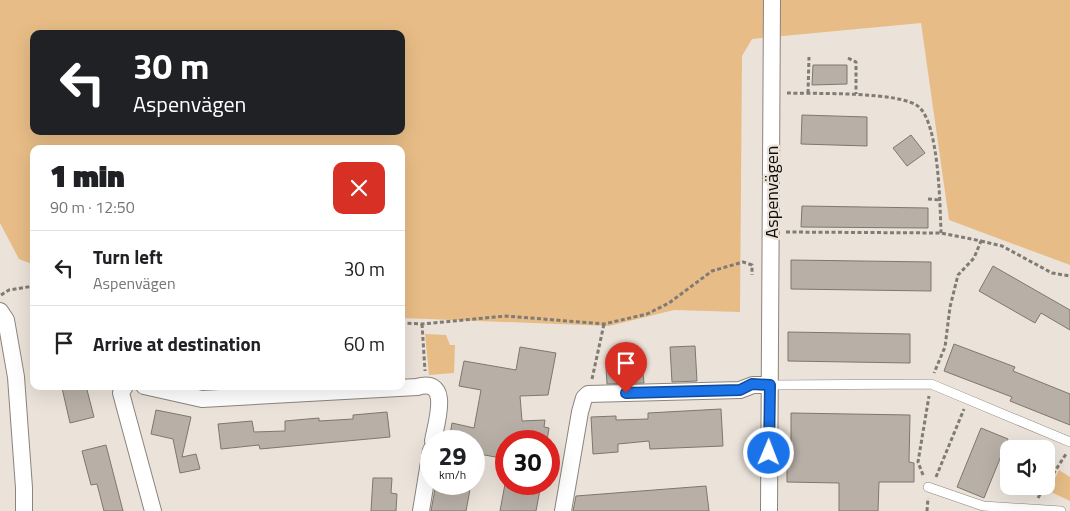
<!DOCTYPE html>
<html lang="en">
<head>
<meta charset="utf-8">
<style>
	body { margin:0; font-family:"Titillium Web",sans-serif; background:#f6f6f6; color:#202124; height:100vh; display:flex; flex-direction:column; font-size:19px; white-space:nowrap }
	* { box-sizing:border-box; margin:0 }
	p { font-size:16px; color:#757577 }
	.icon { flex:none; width:28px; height:28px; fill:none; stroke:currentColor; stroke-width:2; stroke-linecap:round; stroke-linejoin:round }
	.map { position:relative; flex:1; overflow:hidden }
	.drawer { position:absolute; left:30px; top:145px; width:375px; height:245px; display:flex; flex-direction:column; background:#fff; border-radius:10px; box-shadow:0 5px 20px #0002 }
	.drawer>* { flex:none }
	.hud { position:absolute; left:30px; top:30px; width:375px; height:105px; border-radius:10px; box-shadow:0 5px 20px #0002; background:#202124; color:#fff; overflow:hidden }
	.tools { position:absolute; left:1000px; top:440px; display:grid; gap:10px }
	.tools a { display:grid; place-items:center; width:55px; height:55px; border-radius:10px; background:#fff; box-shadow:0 5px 20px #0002; font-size:25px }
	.speed { position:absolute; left:420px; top:430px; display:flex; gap:10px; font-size:25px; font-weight:700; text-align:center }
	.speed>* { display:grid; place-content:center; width:65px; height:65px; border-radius:50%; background:#fff; box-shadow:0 5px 20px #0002; line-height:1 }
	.speed small { font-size:12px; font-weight:400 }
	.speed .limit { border:8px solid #d22; background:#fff; color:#111 }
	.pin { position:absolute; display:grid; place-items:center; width:42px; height:42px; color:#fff; margin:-51px -21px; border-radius:50% 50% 50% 0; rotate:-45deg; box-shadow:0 0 5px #0007 }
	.pin .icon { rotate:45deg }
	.me { position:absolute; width:55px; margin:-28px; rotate:1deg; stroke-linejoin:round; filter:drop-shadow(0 0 4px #0008) }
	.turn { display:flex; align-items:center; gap:18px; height:105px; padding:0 20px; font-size:22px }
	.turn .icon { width:65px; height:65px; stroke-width:2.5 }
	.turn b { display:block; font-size:35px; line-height:42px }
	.round { display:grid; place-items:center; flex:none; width:52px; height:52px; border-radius:10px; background:#f6f6f6 }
	.headline { display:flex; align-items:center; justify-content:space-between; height:85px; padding:0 20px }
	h1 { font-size:30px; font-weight:800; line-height:38px }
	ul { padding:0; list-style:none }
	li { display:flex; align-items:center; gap:15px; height:75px; padding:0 20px; border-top:1px solid #e0e0e0 }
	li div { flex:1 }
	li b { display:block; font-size:19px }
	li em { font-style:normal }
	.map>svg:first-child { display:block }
	.green { fill:#e7bc86; fill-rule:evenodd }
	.building { fill:#b8b0a7; stroke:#7e776f }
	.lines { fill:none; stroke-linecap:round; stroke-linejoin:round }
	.lane-casing { stroke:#8b847c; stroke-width:10 }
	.street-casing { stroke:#8b847c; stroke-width:18 }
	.path { stroke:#807b74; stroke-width:3; stroke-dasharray:4 2.5; stroke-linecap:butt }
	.lane { stroke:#fff; stroke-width:9 }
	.street { stroke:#fff; stroke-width:16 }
	.route-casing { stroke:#114b97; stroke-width:12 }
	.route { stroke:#1a73e8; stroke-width:9 }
	.labels { text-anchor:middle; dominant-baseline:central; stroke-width:4.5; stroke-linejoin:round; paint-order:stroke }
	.street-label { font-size:18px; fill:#0e0b08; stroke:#ebe3da }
</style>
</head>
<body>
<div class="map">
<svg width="1070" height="511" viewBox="0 0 1070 511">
	<rect width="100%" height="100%" fill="#ebe3da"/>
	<g class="green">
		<path d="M0 0H1070V265L949 220 921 23 752 39 742 56 740 312 674 310 609 326 401 318V149H34V265L19 259 0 223ZM34 34H401V131H34Z"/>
		<path d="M425 334 446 335 450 345H455L454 373 429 375Z"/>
		<path d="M1059 470 1070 477V501L1049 491Z"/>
	</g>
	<g class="building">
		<path d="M813 65H847V84L812 85Z"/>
		<path d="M802 115 867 117V146L801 144Z"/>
		<path d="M911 135 925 153 907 166 893 148Z"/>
		<path d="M802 206 928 208V228L801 227Z"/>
		<path d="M791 260 931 262V291L791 289Z"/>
		<path d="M993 266 1070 310V330L1041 313 1035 323 979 291Z"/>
		<path d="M788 332 910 334V363L788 361Z"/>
		<path d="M954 344 1015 367 1013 371 1070 394V425L1010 401 1012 397 944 371Z"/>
		<path d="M695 346 697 381 672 382 670 347Z"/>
		<path d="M520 347 556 353 548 395 520 396 522 421 545 420 544 427 549 428 547 441H506V459L474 453V441H449L452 423 474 428 481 390 459 386 464 361 516 370Z"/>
		<path d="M642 364 644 383 607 384 606 367Z"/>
		<path d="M70 386H86L94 417 70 423 62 388Z"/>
		<path d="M721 409 723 446 650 449 649 441 618 444V452L593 454 591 417 616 416V420L648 419V413Z"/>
		<path d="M156 410 191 417 182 457 196 454 200 469 180 473 173 439 151 434Z"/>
		<path d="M387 412 390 437 260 449 259 445 221 449 218 424 252 421 254 432 285 431V421L319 418V421L353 419V415Z"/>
		<path d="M791 413 910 415 909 462 914 463V482H879L878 511H839V483L787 482V461H791Z"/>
		<path d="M981 428 1008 439 984 498 957 487Z"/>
		<path d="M106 445 123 511H104L97 484 91 485 82 451Z"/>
		<path d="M373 478H392L391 493 397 494 396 511H371Z"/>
		<path d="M451 484H471L466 511H431L435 489 449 492Z"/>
		<path d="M505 484H541L536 511H500Z"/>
		<path d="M706 486 709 511H573L576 496Z"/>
	</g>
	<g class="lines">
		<defs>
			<g id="lane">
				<path d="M770 385 931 384 1070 442"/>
				<path d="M928 487 983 506 1061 511"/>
			</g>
			<g id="street">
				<path d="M0 311 6 320 16 377 24 488V511"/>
				<path d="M125 386 121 393 153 511"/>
				<path d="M144 386 202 399 417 387C452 377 436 423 433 441"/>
				<path d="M421 511 431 450"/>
				<path d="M563 511 580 412 584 398 588 394 740 390 753 385H770"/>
				<path d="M769 511 772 0"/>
			</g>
		</defs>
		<use href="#lane" class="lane-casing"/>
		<use href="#street" class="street-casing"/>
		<g class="path">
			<path d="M848 58 856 62V94"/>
			<path d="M787 93C813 94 901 91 919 107 939 125 940 205 941 233"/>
			<path d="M808 93 809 57"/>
			<path d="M928 199 940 200"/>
			<path d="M786 232 941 233 981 241 974 258 958 275 950 307 945 347 934 373"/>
			<path d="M981 241 1002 246 1052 273 1070 276"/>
			<path d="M1 295 9 290 34 286"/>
			<path d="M401 323 422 324 506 316 604 324 647 314 669 303 712 271 743 262 752 265V275"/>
			<path d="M422 324 425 371"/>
			<path d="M592 379 604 324"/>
			<path d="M923 475 918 462 929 396"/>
			<path d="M936 477 964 409"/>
			<path d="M1046 485 1066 454"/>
			<path d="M1038 498 1045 486"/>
			<path d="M927 511 928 498"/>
		</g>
		<use href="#lane" class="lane"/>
		<use href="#street" class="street"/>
	</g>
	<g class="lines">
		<defs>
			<path id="route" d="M626 393 740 390 752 384 770 385 769 453"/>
		</defs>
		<use href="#route" class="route-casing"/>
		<use href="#route" class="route"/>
	</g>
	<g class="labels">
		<g class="street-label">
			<text transform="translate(771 192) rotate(-90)">Aspenvägen</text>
		</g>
	</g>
</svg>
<div class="tools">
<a><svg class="icon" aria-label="sound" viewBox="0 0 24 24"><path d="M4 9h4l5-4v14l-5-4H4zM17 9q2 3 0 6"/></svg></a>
</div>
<div class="speed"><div>29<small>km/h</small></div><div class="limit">30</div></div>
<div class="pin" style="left:626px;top:393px;background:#d93025"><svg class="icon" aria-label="arrive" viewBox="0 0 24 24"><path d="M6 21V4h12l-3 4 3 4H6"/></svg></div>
<svg class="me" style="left:769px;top:453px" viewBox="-20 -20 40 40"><circle r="17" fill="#1a73e8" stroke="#fff" stroke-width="3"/><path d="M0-11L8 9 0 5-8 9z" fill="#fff"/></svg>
<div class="hud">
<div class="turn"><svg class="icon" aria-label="left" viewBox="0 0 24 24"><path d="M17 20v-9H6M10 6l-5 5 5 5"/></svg><div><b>30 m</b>Aspenvägen</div></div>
</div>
<section class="drawer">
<div class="headline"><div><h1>1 min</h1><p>90 m · 12:50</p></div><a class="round" style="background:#d93025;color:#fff"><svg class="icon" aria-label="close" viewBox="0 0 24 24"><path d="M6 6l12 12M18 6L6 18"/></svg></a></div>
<ul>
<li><svg class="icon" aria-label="left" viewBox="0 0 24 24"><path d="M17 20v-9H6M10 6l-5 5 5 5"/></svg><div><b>Turn left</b><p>Aspenvägen</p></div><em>30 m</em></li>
<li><svg class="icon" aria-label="arrive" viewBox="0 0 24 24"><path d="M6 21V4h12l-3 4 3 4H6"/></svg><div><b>Arrive at destination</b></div><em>60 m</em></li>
</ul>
</section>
</div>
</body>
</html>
